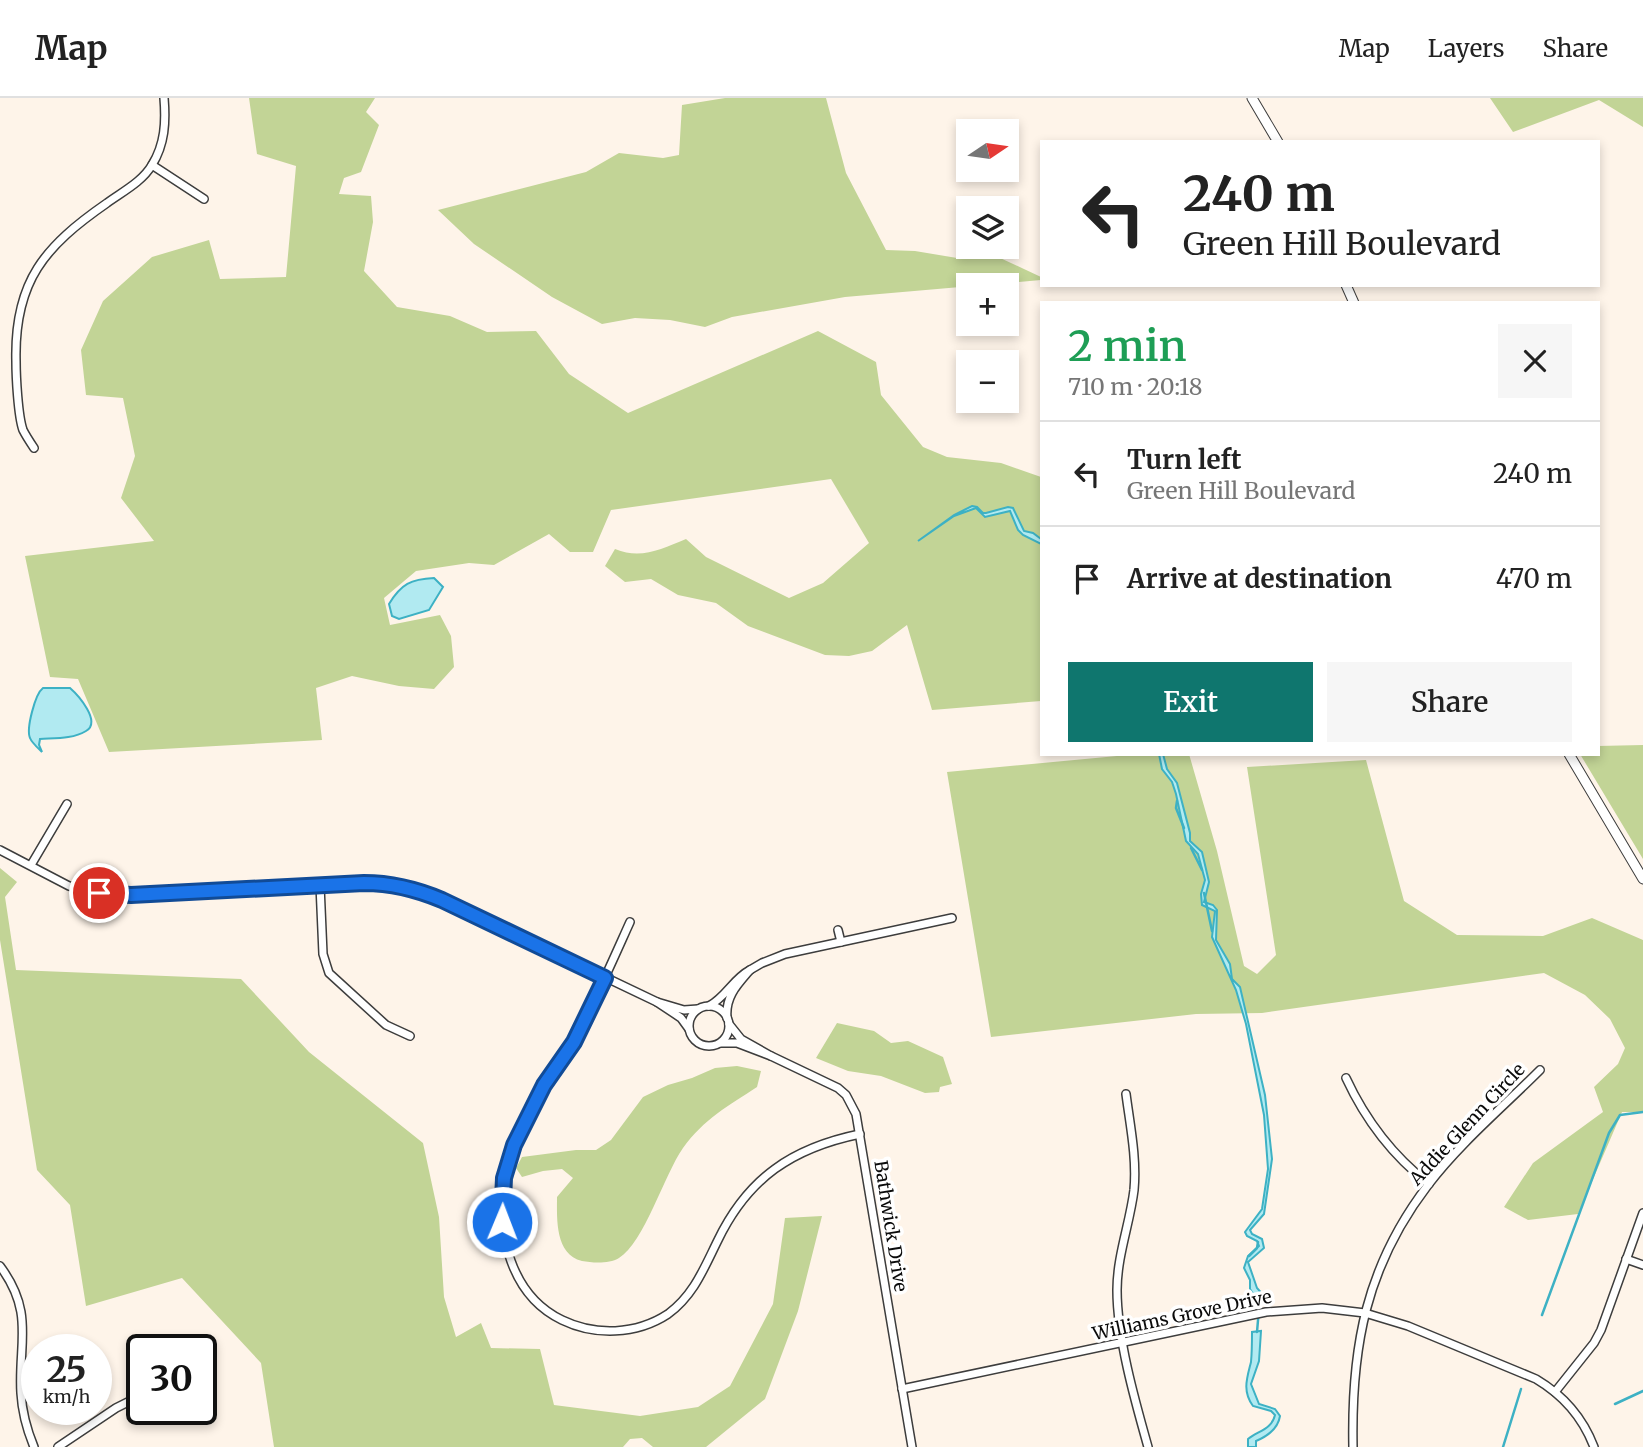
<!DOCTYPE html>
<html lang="en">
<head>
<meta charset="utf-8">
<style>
	body { margin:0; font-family:Merriweather,serif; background:#f6f6f6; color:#222; height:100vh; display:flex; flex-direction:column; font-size:26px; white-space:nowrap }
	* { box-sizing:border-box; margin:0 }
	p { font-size:23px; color:#767676 }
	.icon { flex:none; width:38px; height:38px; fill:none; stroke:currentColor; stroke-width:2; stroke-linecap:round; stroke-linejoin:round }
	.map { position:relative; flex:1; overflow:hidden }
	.drawer { position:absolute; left:1040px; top:203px; width:560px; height:455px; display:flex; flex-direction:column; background:#fff; border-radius:0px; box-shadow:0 4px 10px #0003 }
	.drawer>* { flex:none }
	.hud { position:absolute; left:1040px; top:42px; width:560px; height:147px; border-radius:0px; box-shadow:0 4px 10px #0003; background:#fff; color:#222; overflow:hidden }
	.needle { width:46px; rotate:77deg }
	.buttons { position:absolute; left:956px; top:21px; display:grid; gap:14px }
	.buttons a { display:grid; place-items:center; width:63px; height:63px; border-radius:0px; background:#fff; box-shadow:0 4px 10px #0003; font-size:35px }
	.speed { position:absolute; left:21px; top:1236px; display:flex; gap:14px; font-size:35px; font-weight:700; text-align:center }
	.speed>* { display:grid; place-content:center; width:91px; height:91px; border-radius:50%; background:#fff; box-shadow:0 4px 10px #0003; line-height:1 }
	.speed small { font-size:18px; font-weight:400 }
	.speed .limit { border:4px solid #111; border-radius:10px; background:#fff; color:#111 }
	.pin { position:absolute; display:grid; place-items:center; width:60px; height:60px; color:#fff; margin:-30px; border:4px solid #fff; border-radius:50%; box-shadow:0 2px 7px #0007 }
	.me { position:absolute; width:77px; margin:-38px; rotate:1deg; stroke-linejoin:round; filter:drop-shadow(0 0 5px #0008) }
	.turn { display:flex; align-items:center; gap:24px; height:147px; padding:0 28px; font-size:32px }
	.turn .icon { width:91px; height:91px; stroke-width:2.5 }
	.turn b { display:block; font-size:49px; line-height:60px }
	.round { display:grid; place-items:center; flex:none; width:74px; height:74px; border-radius:0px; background:#f6f6f6 }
	.overview { display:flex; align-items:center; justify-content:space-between; height:119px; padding:0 28px }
	h1 { font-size:42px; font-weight:600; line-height:52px; color:#1e9e55 }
	.primary-button { display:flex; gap:14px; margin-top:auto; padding:14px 28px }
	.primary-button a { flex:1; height:80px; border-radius:0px; background:#0f766e; color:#fff; font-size:28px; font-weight:600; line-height:80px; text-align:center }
	.primary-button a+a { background:#f6f6f6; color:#222 }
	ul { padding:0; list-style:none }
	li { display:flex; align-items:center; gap:21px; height:105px; padding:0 28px; border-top:2px solid #e0e0e0 }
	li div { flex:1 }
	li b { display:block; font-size:26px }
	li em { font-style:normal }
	header { display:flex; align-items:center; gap:42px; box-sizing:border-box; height:98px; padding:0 35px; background:#fff; border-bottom:2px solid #e0e0e0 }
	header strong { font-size:33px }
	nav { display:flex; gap:38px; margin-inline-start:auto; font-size:24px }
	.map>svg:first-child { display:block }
	.forest { fill:#c2d496 }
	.water { fill:#b1eaf1; stroke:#3db1c4; stroke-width:2 }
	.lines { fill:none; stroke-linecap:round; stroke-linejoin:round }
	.stream { stroke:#3db1c4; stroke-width:2.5 }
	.minor-casing { stroke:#3d3d3d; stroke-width:10 }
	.tertiary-casing { stroke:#3d3d3d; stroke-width:11 }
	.minor { stroke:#fff; stroke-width:7 }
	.tertiary { stroke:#fff; stroke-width:9 }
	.route-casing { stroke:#114b97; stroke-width:18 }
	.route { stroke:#1a73e8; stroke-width:12 }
	.labels { text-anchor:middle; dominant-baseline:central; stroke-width:7; stroke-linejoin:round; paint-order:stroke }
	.street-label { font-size:18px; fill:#0a0a0a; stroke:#fff }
</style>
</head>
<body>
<header>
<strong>Map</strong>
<nav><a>Map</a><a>Layers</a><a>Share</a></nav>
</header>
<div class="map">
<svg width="1643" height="1349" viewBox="0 0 1643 1349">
	<rect width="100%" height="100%" fill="#fef4e9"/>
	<g class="forest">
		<path d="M249 0H375L366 14 379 27 361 74 344 80 339 96 371 98 373 124 364 173 397 209 450 218 487 234 536 233 569 276 628 315 818 233 876 264 881 297 923 349 947 359 1001 365 1041 379V603L932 612 907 527 872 553 849 558 825 557 748 528 716 505 678 497 651 481 625 484 605 468 615 451C641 462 661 451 686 441L706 459 789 500 823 485 869 445 831 381 611 412 593 454H570L549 436 494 467 469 465 416 473 384 500 390 527 440 517 451 538 454 569 434 591 399 588 352 578 316 590 322 642 109 654 78 581 50 579 25 458 154 443 121 400 135 358 123 300 86 297 81 252 103 203 152 159 209 142 220 181 286 179 296 68 257 56Z"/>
		<path d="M725 0H826L846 75 886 152 915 153 957 160 998 159 1041 179V182L845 199 732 219 705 229 670 222 635 220 602 226 552 199 474 146 438 112 586 74 619 55 663 60 679 57 682 7Z"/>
		<path d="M1490 0H1643V29L1599 2 1513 34Z"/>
		<path d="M1643 647V761L1580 656H1598V648Z"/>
		<path d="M1138 656H1189L1217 753 1244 868 1257 876 1276 857 1247 669 1366 662 1404 803 1457 837 1543 838 1592 820 1643 842V1014H1622L1578 1116 1528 1122 1504 1109 1533 1065 1603 1014 1594 989 1618 966 1625 950 1610 921 1585 897 1544 875 1262 915 1196 916 991 939 947 674Z"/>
		<path d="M0 770 17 784 5 799 16 872 241 881 309 954 423 1045 439 1119 444 1199 456 1239 481 1225 491 1250 540 1251 554 1307 640 1318 698 1309 730 1288 773 1206 785 1120 822 1118 798 1213 765 1301 706 1349H653L642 1340 630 1341 623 1349H274L261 1265 182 1180 86 1208 70 1107 37 1072 0 842Z"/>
		<path d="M837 925 874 933 891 945 908 943 943 959 952 986 940 989 939 994 925 995 881 978 848 973 816 960Z"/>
		<path d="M737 968 761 973 757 989C728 1008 704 1021 683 1050 664 1077 644 1145 619 1160 609 1166 593 1165 582 1163 555 1156 557 1122 557 1099L573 1080 562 1071 543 1073 522 1079 516 1070 522 1059 576 1052H596L611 1042 643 999 668 987 692 980 715 970Z"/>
	</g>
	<g class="water">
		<path d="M972 408 977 409 983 415H986L1008 409 1013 410 1024 433 1033 435 1041 441V446L1023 437 1018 432 1010 413 985 419 976 410 954 418 918 443 954 417Z"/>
		<path d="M434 480 443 489 429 512 399 521 392 518 389 506C401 486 411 481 434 480Z"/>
		<path d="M43 590H70C78 597 102 624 86 633 73 641 55 640 40 641L39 647 42 654C38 650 32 645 30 640 26 631 35 596 43 590Z"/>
		<path d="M1159 656H1163L1167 671 1177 685 1190 735V743L1202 754 1209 784 1204 804 1213 807 1217 812 1216 842 1230 866 1232 881 1240 889 1265 997 1272 1061 1264 1116 1250 1132 1252 1136 1262 1141 1264 1150 1248 1164 1257 1190 1264 1198 1256 1200 1250 1191V1182L1244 1170 1248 1158 1259 1148 1257 1143 1247 1138 1245 1134 1262 1111 1268 1071 1264 1017 1246 926 1236 892 1212 839 1215 813 1202 807 1201 796 1205 782 1198 756 1186 743 1176 696 1172 684 1162 671Z"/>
		<path d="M1261 1233 1259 1263 1251 1286 1259 1306 1275 1311 1280 1318C1278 1331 1268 1338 1256 1343V1349H1248V1341C1258 1333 1272 1331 1275 1317L1271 1313 1253 1308C1242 1293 1247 1280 1251 1264 1252 1254 1252 1244 1252 1234Z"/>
	</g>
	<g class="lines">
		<g class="stream">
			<path d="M1177 703 1176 710 1184 730"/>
			<path d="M1191 750 1202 772"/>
			<path d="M1204 795 1212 833"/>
			<path d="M1249 1158 1257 1150 1258 1144"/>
			<path d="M1542 1217 1609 1035 1620 1017 1643 1014"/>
			<path d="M1257 1234 1260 1199 1258 1196"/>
			<path d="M1615 1306 1643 1293"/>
			<path d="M1503 1349 1521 1291"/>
		</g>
		<defs>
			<g id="minor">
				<path d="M152 67 204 101"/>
				<path d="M34 350C30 344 26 338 23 332 18 318 16 278 16 263 14 183 45 148 107 105 122 94 142 84 152 67 165 46 166 24 164 0"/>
				<path d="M0 752 69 788 110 796 364 785C398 785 427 795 458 809L657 904"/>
				<path d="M31 767 67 706"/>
				<path d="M320 787 323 856 329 875 386 927 410 938"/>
				<path d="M630 824C612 864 594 905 574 944 566 960 552 972 543 987 511 1040 488 1102 511 1163 520 1188 537 1210 562 1222 595 1238 636 1237 668 1216 694 1197 704 1170 718 1142 748 1080 792 1050 860 1036"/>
				<path d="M838 832 841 844"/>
				<path d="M750 872 762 865 785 856 952 820"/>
				<path d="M709 908C726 899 733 881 750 872 737 887 725 899 727 920"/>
				<circle cx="709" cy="928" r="20"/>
				<path d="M689 931 681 920 657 904 684 912 698 911"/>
				<path d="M721 945H737L771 958 741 941 729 926"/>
				<path d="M771 958 838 990 846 997 856 1016 912 1349"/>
				<path d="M1346 980C1365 1021 1393 1058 1429 1086"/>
				<path d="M1126 996C1130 1027 1137 1060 1134 1092 1130 1125 1117 1158 1117 1192 1117 1240 1135 1303 1148 1349"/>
				<path d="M1626 1161 1643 1167"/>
				<path d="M0 1168C35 1215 18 1245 21 1295 22 1313 27 1332 34 1349"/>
				<path d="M902 1291 1266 1214 1322 1210 1365 1215 1408 1228 1536 1281C1563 1297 1583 1320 1594 1349"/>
				<path d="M1555 1294 1594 1245 1601 1232 1643 1115"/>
				<path d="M58 1349 116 1310 142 1297"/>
				<path d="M1353 1349C1351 1249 1366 1168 1428 1087 1460 1045 1503 1009 1540 972"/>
			</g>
			<g id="tertiary">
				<path d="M1252 0 1278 44"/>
				<path d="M1346 187 1354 205"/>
				<path d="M1569 656 1643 781"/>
			</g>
		</defs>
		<use href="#minor" class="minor-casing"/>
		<use href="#tertiary" class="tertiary-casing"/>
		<use href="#minor" class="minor"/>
		<use href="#tertiary" class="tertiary"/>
	</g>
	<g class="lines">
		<defs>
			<path id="route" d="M99 795 131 797 364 785C392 785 416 791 442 802L605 880 574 944 544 987 514 1047 504 1080 502 1124"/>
		</defs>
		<use href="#route" class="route-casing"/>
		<use href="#route" class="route"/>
	</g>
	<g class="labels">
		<g class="street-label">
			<text transform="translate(1467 1026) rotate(-47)">Addie Glenn Circle</text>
			<text transform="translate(891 1128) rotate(81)">Bathwick Drive</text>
			<text transform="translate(1182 1217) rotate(-12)">Williams Grove Drive</text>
		</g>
	</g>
</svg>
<div class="buttons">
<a><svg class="needle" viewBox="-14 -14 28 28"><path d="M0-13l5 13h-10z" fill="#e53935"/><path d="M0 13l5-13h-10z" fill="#767676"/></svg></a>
<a><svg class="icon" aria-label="layers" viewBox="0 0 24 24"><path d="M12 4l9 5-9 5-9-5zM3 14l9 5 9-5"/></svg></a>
<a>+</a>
<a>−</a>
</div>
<div class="speed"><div>25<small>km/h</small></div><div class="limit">30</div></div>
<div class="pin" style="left:99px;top:795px;background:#d93025"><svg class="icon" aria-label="arrive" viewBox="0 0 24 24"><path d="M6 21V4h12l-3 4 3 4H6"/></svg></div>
<svg class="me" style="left:502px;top:1124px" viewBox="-20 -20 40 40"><circle r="17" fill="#1a73e8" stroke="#fff" stroke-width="3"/><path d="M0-11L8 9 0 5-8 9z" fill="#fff"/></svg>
<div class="hud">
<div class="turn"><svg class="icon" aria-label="left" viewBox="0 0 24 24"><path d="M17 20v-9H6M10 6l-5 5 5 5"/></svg><div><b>240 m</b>Green Hill Boulevard</div></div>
</div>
<section class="drawer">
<div class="overview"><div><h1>2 min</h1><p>710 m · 20:18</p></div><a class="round"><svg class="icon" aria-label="close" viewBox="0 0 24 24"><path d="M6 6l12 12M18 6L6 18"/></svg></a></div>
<ul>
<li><svg class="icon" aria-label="left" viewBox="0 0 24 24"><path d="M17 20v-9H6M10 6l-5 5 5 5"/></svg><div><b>Turn left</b><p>Green Hill Boulevard</p></div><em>240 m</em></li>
<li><svg class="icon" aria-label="arrive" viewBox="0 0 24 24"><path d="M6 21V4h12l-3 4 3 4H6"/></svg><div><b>Arrive at destination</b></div><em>470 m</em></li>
</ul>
<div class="primary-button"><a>Exit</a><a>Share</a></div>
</section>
</div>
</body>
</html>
